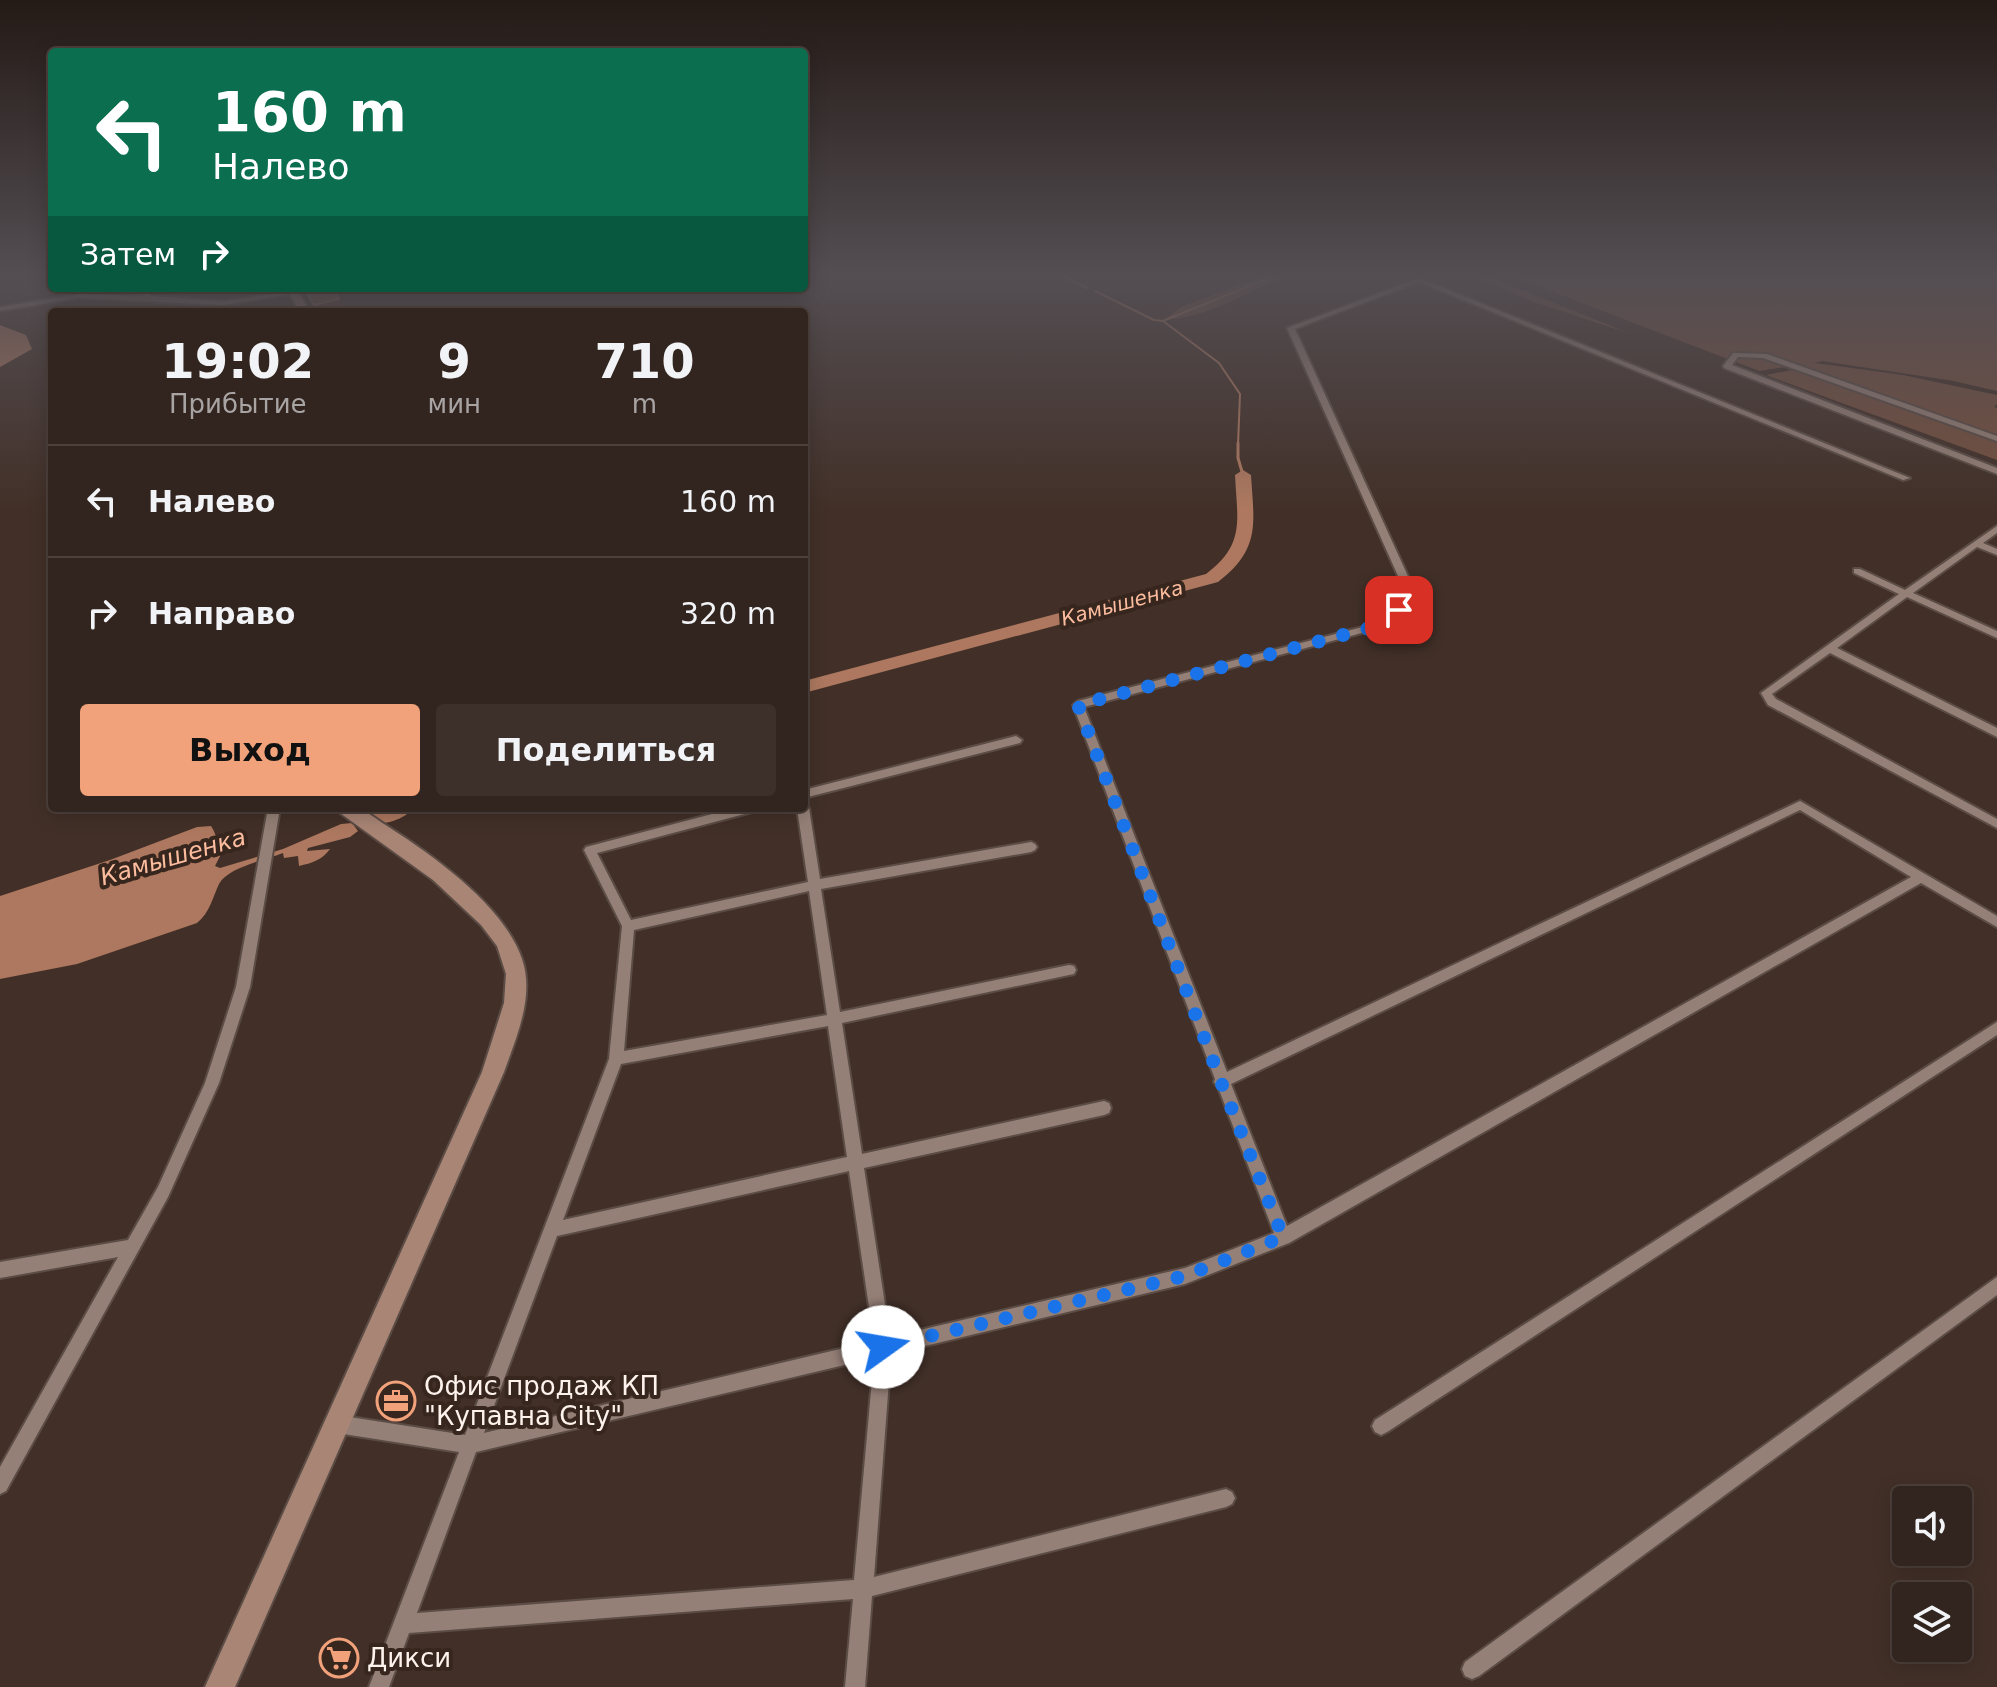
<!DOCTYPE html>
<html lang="ru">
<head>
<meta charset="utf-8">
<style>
	body { margin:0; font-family:"DejaVu Sans",sans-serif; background:#3d302b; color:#f1f3f6; height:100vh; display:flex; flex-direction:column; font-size:30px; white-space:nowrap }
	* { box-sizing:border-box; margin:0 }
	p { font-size:26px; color:#a8a4a4 }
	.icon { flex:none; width:44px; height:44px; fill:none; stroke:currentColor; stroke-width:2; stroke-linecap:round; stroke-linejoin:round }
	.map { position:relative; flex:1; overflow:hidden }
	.sheet { position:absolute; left:48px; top:308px; width:760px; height:504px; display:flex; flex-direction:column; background:#32241e; border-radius:8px; box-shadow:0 4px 20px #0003,0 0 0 2px #4d413c }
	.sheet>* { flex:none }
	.banner { position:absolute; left:48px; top:48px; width:760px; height:244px; border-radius:8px; box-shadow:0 4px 20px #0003,0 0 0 2px #4d413c; background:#0b6e4f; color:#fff; overflow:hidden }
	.buttons { position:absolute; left:1892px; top:1486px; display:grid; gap:16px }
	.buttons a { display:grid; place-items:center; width:80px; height:80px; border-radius:8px; background:#32241e; box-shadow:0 4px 20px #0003,0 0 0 2px #4d413c; font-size:40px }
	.pin { position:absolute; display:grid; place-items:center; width:68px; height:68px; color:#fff; margin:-34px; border-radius:16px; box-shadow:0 4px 12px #0006 }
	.me { position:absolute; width:88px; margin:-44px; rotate:77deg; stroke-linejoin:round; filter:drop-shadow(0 0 6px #0008) }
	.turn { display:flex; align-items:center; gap:28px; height:168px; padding:0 32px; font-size:36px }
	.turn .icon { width:104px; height:104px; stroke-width:2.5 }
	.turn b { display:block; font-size:56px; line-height:68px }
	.then { display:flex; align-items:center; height:76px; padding:0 32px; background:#0003; gap:16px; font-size:30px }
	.eta { display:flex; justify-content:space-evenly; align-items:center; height:136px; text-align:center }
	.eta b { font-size:48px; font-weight:700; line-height:56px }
	.cta { display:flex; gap:16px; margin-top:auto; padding:16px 32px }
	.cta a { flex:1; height:92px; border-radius:8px; background:#f1a27b; color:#111; font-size:32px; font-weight:700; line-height:92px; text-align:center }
	.cta a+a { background:#3d302b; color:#f1f3f6 }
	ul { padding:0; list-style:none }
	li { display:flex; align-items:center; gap:24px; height:112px; padding:0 32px; border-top:2px solid #4d413c }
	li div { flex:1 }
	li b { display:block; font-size:30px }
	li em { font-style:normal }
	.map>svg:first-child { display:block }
	.green { fill:#744f3e }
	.water { fill:#ad785f }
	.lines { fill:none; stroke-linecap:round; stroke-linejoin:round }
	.stream-far1 { stroke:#ad785f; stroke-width:2 }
	.stream { stroke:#ad785f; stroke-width:3 }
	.river { fill:#ad785f; fill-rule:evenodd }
	.street-casing { stroke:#5b4c45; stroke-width:4 }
	.secondary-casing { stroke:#5b4c45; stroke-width:4 }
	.street { fill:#958077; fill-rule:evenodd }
	.secondary { fill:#a98575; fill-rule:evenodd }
	.shaded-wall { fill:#593524 }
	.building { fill:#825844; stroke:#95705e; stroke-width:2 }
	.route { stroke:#1a73e8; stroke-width:14; stroke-dasharray:0 25.2 }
	.labels { text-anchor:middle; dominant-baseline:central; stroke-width:8; stroke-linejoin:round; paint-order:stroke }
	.far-water-label { font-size:20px; font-style:italic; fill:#fcbc9e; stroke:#37261e }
	.water-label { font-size:24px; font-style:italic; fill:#fcbc9e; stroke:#37261e }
	.near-poi-label { font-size:26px; fill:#fef2ed; stroke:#37261e; text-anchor:start }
</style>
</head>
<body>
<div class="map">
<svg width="1997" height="1687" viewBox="0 0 1997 1687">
	<rect width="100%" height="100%" fill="#423028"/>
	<g class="green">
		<path d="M1272 273H1293C1253 288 1208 319 1165 319L1183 306Z"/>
		<path d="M1467 273H1480L1631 334 1534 302Z"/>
		<path d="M1504 273H1997V391L1954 381 1822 361 1815 363 1903 375 1997 395V404L1994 407 1997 408V460L1766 375 1792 370V366L1759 371Z"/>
	</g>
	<g class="water">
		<path d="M0 325 26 335 32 349 0 367Z"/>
		<path d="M352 823 358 831 350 837 308 848 307 851 330 849C322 860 312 863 299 866L298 856 284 858 283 853C266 860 228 867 219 884 212 899 210 912 197 923L77 964 0 979V896L110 860 197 827 211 826C218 836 216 844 221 854L215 866 220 868 283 849 341 824Z"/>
	</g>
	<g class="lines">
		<g class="stream-far1">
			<path d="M1057 273 1087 288"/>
			<path d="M1095 291 1154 320 1163 321 1219 363 1240 394 1238 445"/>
			<path d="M1163 321 1282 273"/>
		</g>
		<path class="stream" d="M1238 443V458L1243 475"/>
		<g class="river">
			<path d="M1243 470 1251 475C1254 524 1261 549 1218 582L804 693V681L1206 574C1246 544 1237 520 1235 475Z"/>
			<path d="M379 808H413C406 819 383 826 370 823L367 817 370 811Z"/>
		</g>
		<defs>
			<g id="street">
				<path d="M1419 278 1910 478 1903 480 1419 282 1295 329 1417 596 1388 626 1084 707 1227 1072 1800 801 1997 916V927L1921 883 1289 1243 1185 1284 891 1354 874 1577 1226 1489 1232 1492 1235 1498 1232 1504 1226 1507 872 1596 865 1687H845L853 1599 409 1633 389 1687H369L459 1452 337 1433 331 1430 328 1424 331 1418 337 1415 465 1435 609 1059 622 926 584 850 586 847 735 808H758L752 812 597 853 631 920 808 882 797 808H804V804L809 808 820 879 1031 842 1035 844 1037 847 1035 850 1031 852 821 889 840 1012 1069 965 1074 966 1076 970 1074 974 1069 975 842 1023 862 1154 1104 1101 1109 1103 1111 1108 1109 1113 1104 1115 864 1168 890 1337 1185 1268 1274 1233 1218 1087 1214 1082 1215 1079 1073 705 1078 701 1382 622 1407 596 1287 328ZM1800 810 1911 877 1287 1226 1231 1084ZM809 891 827 1015 624 1051 634 930ZM828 1026 847 1157 563 1220 621 1064ZM849 1171 874 1341 484 1433 557 1236ZM874 1358 854 1580 417 1613 476 1452Z"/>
				<path d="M140 288H146L151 296 224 301 294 291 297 293 224 305 79 298 0 311V307L79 294 144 296Z"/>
				<path d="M1733 353 1767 354 1997 436V441L1763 358 1738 357 1732 365 1997 468V474L1724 368 1723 366Z"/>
				<path d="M1997 526V533L1983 543 1997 549V555L1977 547 1913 593 1997 631V638L1907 597 1837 648 1997 728V737L1830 653 1772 694 1776 699 1997 819V828L1768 705 1761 693 1899 594 1854 573V569H1860L1905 590Z"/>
				<path d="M1016 736 1022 740 1020 743 804 798V790Z"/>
				<path d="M268 808H280L250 987 219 1083 168 1197 6 1491 0 1494V1467L118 1257 0 1278V1262L128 1240 158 1187 205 1083 236 987Z"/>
				<path d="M1997 1022V1035L1387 1432 1381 1435 1375 1432 1372 1426 1375 1420Z"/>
				<path d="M1997 1277V1295L1479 1676 1472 1679 1465 1676 1462 1669 1465 1662Z"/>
			</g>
			<g id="secondary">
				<path d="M286 288H296L310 312H300Z"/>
				<path d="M333 808C341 808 351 806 358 809 367 811 376 819 384 824 431 854 504 905 522 959 535 996 516 1038 504 1072L235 1687H205L482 1072 504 1003 506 974 497 946 481 925 433 880Z"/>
			</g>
		</defs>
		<use href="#street" class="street-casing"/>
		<use href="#secondary" class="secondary-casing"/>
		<use href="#street" class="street"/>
		<use href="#secondary" class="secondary"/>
	</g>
	<path class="shaded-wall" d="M339 299 345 312H317L314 305Z"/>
	<path class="building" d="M307 288H333L339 299 314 305 308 295 311 294Z"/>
	<linearGradient id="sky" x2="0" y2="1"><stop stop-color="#241a16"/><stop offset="0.54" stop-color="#544e53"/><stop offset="1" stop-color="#544e53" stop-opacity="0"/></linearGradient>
	<rect width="1997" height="509" fill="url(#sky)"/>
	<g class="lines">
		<path class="route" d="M883 1347 1185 1276 1283 1237 1221 1082 1078 705 1385 624 1399 610"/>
	</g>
	<defs>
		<symbol id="office-ring" viewBox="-11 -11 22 22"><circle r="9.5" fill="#37261e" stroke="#f1a27b" stroke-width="1.5"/><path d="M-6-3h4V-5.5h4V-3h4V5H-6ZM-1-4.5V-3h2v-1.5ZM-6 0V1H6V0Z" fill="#f1a27b"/></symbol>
		<symbol id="supermarket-ring" viewBox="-11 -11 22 22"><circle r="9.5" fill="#37261e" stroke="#f1a27b" stroke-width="1.5"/><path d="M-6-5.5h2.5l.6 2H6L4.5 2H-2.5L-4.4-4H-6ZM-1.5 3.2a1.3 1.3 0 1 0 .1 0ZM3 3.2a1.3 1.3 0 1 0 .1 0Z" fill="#f1a27b"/></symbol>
	</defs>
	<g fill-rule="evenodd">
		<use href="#office-ring" x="374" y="1379" width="44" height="44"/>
		<use href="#supermarket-ring" x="317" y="1636" width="44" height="44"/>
	</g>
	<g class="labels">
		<g class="far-water-label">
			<text transform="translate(1122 603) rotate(-15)">Камышенка</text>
		</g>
		<g class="water-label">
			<text transform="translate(173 857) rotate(-16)">Камышенка</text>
		</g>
		<g class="near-poi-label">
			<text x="424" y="1386">Офис продаж КП<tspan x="424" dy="30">"Купавна City"</tspan></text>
			<text x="367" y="1658">Дикси</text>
		</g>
	</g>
</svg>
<div class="buttons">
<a><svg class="icon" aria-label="sound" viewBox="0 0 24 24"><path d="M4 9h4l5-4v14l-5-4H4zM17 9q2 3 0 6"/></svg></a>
<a><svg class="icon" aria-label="layers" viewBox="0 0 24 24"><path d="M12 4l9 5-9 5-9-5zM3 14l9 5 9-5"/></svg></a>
</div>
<div class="pin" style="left:1399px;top:610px;background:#d93025"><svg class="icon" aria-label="arrive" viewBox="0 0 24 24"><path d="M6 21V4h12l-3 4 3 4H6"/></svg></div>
<svg class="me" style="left:883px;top:1347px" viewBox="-20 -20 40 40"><circle r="19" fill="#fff"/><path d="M0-13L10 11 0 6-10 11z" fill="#1a73e8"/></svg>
<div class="banner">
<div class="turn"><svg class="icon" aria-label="left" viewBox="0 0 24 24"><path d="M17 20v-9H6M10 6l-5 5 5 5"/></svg><div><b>160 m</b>Налево</div></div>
<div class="then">Затем<svg class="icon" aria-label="right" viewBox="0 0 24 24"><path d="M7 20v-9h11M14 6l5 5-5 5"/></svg></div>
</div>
<section class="sheet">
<div class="eta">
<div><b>19:02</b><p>Прибытие</p></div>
<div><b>9</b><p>мин</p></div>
<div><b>710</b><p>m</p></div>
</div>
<ul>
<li><svg class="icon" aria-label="left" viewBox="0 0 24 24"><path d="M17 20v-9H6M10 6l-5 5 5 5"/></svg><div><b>Налево</b></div><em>160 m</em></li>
<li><svg class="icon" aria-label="right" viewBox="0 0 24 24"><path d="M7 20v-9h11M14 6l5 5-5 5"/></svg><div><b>Направо</b></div><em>320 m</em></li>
</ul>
<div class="cta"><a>Выход</a><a>Поделиться</a></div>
</section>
</div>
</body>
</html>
